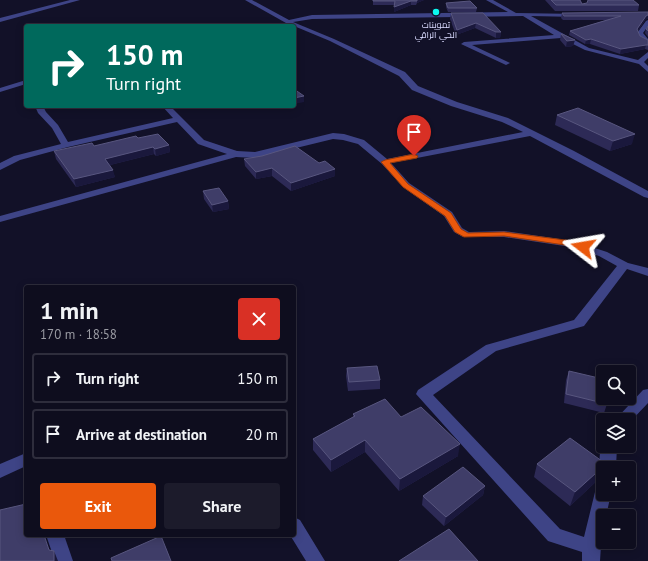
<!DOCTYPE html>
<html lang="en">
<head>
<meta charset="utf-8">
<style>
	body { margin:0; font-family:"PT Sans",Cairo,sans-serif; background:#1c1b2b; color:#f1f3f6; height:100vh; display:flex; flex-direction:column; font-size:15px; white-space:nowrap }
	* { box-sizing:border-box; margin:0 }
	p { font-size:13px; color:#9b9ca4 }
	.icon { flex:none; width:22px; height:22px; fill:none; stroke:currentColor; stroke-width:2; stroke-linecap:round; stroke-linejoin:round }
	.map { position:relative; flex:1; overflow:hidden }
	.drawer { position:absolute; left:24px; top:285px; width:272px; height:252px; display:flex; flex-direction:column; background:#0e0d1e; border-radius:4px; box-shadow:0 2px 10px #0003,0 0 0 1px #2e2d3c }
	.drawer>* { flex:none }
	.guide { position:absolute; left:24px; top:24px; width:272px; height:84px; border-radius:4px; box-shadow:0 2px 10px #0003,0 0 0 1px #2e2d3c; background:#00695c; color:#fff; overflow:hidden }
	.buttons { position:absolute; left:596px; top:365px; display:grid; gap:8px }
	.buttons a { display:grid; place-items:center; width:40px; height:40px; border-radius:4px; background:#0e0d1e; box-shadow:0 2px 10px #0003,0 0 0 1px #2e2d3c; font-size:20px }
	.pin { position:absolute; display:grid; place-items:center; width:34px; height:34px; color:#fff; margin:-41px -17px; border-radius:50% 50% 50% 0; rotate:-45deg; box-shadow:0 0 4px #0007 }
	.pin .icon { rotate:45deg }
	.me { position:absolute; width:44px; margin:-22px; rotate:284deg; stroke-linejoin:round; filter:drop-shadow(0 0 3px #0008) }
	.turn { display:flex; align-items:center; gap:14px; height:84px; padding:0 16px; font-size:18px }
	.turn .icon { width:52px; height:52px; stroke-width:2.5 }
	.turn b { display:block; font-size:28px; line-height:34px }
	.round { display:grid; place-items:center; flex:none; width:42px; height:42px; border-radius:4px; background:#1c1b2b }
	.overview { display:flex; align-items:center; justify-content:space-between; height:68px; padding:0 16px }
	h1 { font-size:24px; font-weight:700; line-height:30px }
	.cta { display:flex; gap:8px; margin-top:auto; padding:8px 16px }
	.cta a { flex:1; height:46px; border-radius:4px; background:#ea580c; color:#fff; font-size:16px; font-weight:700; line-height:46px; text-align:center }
	.cta a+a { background:#1c1b2b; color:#f1f3f6 }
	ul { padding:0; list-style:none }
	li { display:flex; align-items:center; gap:12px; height:50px; margin:0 8px 6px; padding:0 8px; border:2px solid #2e2d3c; border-radius:4px }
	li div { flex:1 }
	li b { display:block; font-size:15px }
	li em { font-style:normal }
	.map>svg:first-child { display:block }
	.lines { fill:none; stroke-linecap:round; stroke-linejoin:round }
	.minor { fill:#3e4486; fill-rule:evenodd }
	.wall { fill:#2d2a56 }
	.shaded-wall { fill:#1a183c }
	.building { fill:#3f3d68; stroke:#58567f }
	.route { fill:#ea580c; stroke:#983908 }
	.poi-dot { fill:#0bf8f0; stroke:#121128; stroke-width:1.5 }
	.labels { text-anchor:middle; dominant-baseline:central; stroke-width:3; stroke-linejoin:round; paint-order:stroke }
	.far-poi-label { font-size:9px; fill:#d9dafe; stroke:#121128 }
</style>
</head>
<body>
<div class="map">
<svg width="648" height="561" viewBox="0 0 648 561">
	<rect width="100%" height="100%" fill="#121128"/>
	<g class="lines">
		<g class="minor">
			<path d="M70 0H80L0 22V18Z"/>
			<path d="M245 0H252L289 20 312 15 508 12 486 0H493L516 13 579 14V16L577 17 531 16 589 48 638 60 648 52V58L644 62 648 66V72L639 64 585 50 561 38 472 45 508 62 510 63 506 65 461 44 464 42 554 35 523 16 312 19 293 22 334 39 405 72 418 86 457 102 508 118 574 151 648 191V198L644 197 530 136 391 163 409 183 452 212 462 228 469 232 504 231 573 241 607 252 628 263 648 268V276L627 269 584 326 496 351 433 395 560 529 584 537 595 492 597 487 603 485V494H611L606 516H603L600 561H582V552L548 541 416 394 418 390 486 345 574 320 617 266 599 256 571 247 504 237H463L454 232 444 216 403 187 382 164 358 144 343 140 333 139 255 158 236 157 0 222V216L227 154 198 144 177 122 68 147 20 160 0 170V163L14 156 61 144 52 128 38 113 35 106H43L46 112 58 125 68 142 173 118 162 106H170L204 140 237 151 255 152 333 133 344 134 364 140 387 159 523 132 502 122 451 106 412 90 399 76 330 41 294 26H283L286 23Z"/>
			<path d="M648 20V26L643 33 648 39V44L640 39 637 33 646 21Z"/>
			<path d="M26 80V84L0 92V88Z"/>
			<path d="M648 389V403L629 423V420H615L643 390Z"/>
			<path d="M603 442V446H617L616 468H603V473C598 466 599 450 603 442Z"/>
			<path d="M26 453V466L0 478V464Z"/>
			<path d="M294 517 300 520 325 561H306L290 535H294Z"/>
			<path d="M46 535H64L73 561H55Z"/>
		</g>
	</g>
	<g class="wall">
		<path d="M424 0 417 3 416 5H411L394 12 395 5H373V1Z"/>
		<path d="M545 0H574L582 4 639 5 638 11H555Z"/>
		<path d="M446 3 477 8 476 12H448L446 7Z"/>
		<path d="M648 12 645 20 638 31 640 36 648 40V50L645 49 620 54 590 44H585L569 35 570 31 606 20H563L561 18 562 13Z"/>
		<path d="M451 13 501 32 500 38H496L475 28 456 35 450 19Z"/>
		<path d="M648 26V37L645 33 646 29Z"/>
		<path d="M561 34 575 40 573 46 566 47 560 40Z"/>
		<path d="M557 115 632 144 610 151 555 125Z"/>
		<path d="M169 145 170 152 156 156 154 154 110 165 115 177 76 187 56 159 54 151 94 146Z"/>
		<path d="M244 159 319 163 335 169V176L291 191 272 176 256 179 245 166Z"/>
		<path d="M203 191 228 201 229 209 213 212 204 199Z"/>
		<path d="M347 368 380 380V389L348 391 346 376Z"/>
		<path d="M569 371 607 404 604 413 564 403 566 380Z"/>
		<path d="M353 414 401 417 458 456 399 491 365 452 331 472 313 450V439L353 417Z"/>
		<path d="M537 464H606L605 468H603V473L601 477 570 506 534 477Z"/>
		<path d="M485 486 483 495 444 526 422 505 423 496Z"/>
	</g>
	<g class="shaded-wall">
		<path d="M417 0H424L417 3Z"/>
		<path d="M411 1V5L394 12V7Z"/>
		<path d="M648 15V19L645 20 636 34 637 29 646 16Z"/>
		<path d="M476 23 475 28 456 35 457 30Z"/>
		<path d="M496 32H501L500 38H496Z"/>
		<path d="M591 39 590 44H585L586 40Z"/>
		<path d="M575 40 573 46 566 47 567 41Z"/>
		<path d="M646 45 645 49 620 54 621 49Z"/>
		<path d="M304 96V102L294 104V98Z"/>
		<path d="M635 134 632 144 610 151 613 141Z"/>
		<path d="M169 145 170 152 156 156 155 149Z"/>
		<path d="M153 147 154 154 106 166 105 159Z"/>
		<path d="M272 168V176L256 179V172Z"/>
		<path d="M335 169V176L291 191V183Z"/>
		<path d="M113 170 115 177 76 187 74 179Z"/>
		<path d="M228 201 229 209 213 212 212 205Z"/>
		<path d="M365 440V452L331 472V460Z"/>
		<path d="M460 444 458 456 399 491 400 479Z"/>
		<path d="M606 464 605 468H603V473L601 477 570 506 575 492Z"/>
		<path d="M485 486 483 495 444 526 446 517Z"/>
		<path d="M44 535H45L53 561 49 550Z"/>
		<path d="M54 551 58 561H54Z"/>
	</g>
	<g class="building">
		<path d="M373 0H417V1H411L394 7 395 1H373Z"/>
		<path d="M551 0H580L582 4 587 3 588 0H633L639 5H556Z"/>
		<path d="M470 1 477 8H448L446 3Z"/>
		<path d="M648 12V15L646 16 637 29 640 36 648 40V45H646L621 49 591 39 586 40 570 31 621 16H564L562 13Z"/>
		<path d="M451 13H483L501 32H496L476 23 457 30Z"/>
		<path d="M648 26V31L646 29Z"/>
		<path d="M561 34H562L575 40 567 41Z"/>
		<path d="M294 89 304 96 294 98Z"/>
		<path d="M578 108 635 134 613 141 557 115Z"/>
		<path d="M158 134 169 145 155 149 153 147 105 159 113 170 74 179 54 151 92 143 94 146 136 136 138 138Z"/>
		<path d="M295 146 319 163 325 161 335 169 291 183 272 168 256 172 244 159 262 156Z"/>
		<path d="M219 188 228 201 212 205 203 191Z"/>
		<path d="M377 366 380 380 349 382 347 368Z"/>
		<path d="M569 371 603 379V398H608L607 404 566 394Z"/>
		<path d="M385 399 401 417 421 407 460 444 400 479 365 440 331 460 313 439 355 416 353 414Z"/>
		<path d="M570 438 606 464 575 492 537 464Z"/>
		<path d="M463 467 485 486 446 517 423 496Z"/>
		<path d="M26 504V535H44L49 550 54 551V561H0V510Z"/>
		<path d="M449 529 478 561H399Z"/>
		<path d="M161 536 171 561H112L111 558Z"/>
	</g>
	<path class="route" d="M414 154 418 156 417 158 390 163 408 184 451 213 461 229 468 233 504 232 573 241 587 247 583 250 571 246 504 236 464 237 455 232 445 216 403 187 381 162 385 160Z"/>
	<circle class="poi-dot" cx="436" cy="12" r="4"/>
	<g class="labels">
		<g class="far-poi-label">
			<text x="436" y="24">تموينات<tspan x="436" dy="10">الحي الراقي</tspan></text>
		</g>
	</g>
</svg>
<div class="buttons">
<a><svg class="icon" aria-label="search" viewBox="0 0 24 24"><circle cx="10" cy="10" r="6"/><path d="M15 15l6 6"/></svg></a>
<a><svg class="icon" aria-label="layers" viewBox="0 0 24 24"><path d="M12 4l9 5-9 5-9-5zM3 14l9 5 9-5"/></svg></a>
<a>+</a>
<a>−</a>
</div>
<div class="pin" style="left:414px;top:156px;background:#d93025"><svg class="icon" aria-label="arrive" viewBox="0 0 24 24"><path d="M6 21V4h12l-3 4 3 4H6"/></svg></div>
<svg class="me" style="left:583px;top:247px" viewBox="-20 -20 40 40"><path d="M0-17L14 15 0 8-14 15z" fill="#ea580c" stroke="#fff" stroke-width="4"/></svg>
<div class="guide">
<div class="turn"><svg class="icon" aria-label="right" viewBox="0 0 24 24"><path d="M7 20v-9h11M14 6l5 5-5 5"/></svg><div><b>150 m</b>Turn right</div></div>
</div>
<section class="drawer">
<div class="overview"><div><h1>1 min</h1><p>170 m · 18:58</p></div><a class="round" style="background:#d93025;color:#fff"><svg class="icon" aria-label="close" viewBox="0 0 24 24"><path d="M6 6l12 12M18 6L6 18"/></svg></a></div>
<ul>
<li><svg class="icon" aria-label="right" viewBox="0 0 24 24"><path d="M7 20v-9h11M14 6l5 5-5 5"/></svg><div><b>Turn right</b></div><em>150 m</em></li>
<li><svg class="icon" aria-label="arrive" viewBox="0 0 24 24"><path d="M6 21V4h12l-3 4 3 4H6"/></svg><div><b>Arrive at destination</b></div><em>20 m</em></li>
</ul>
<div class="cta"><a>Exit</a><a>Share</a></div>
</section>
</div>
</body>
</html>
